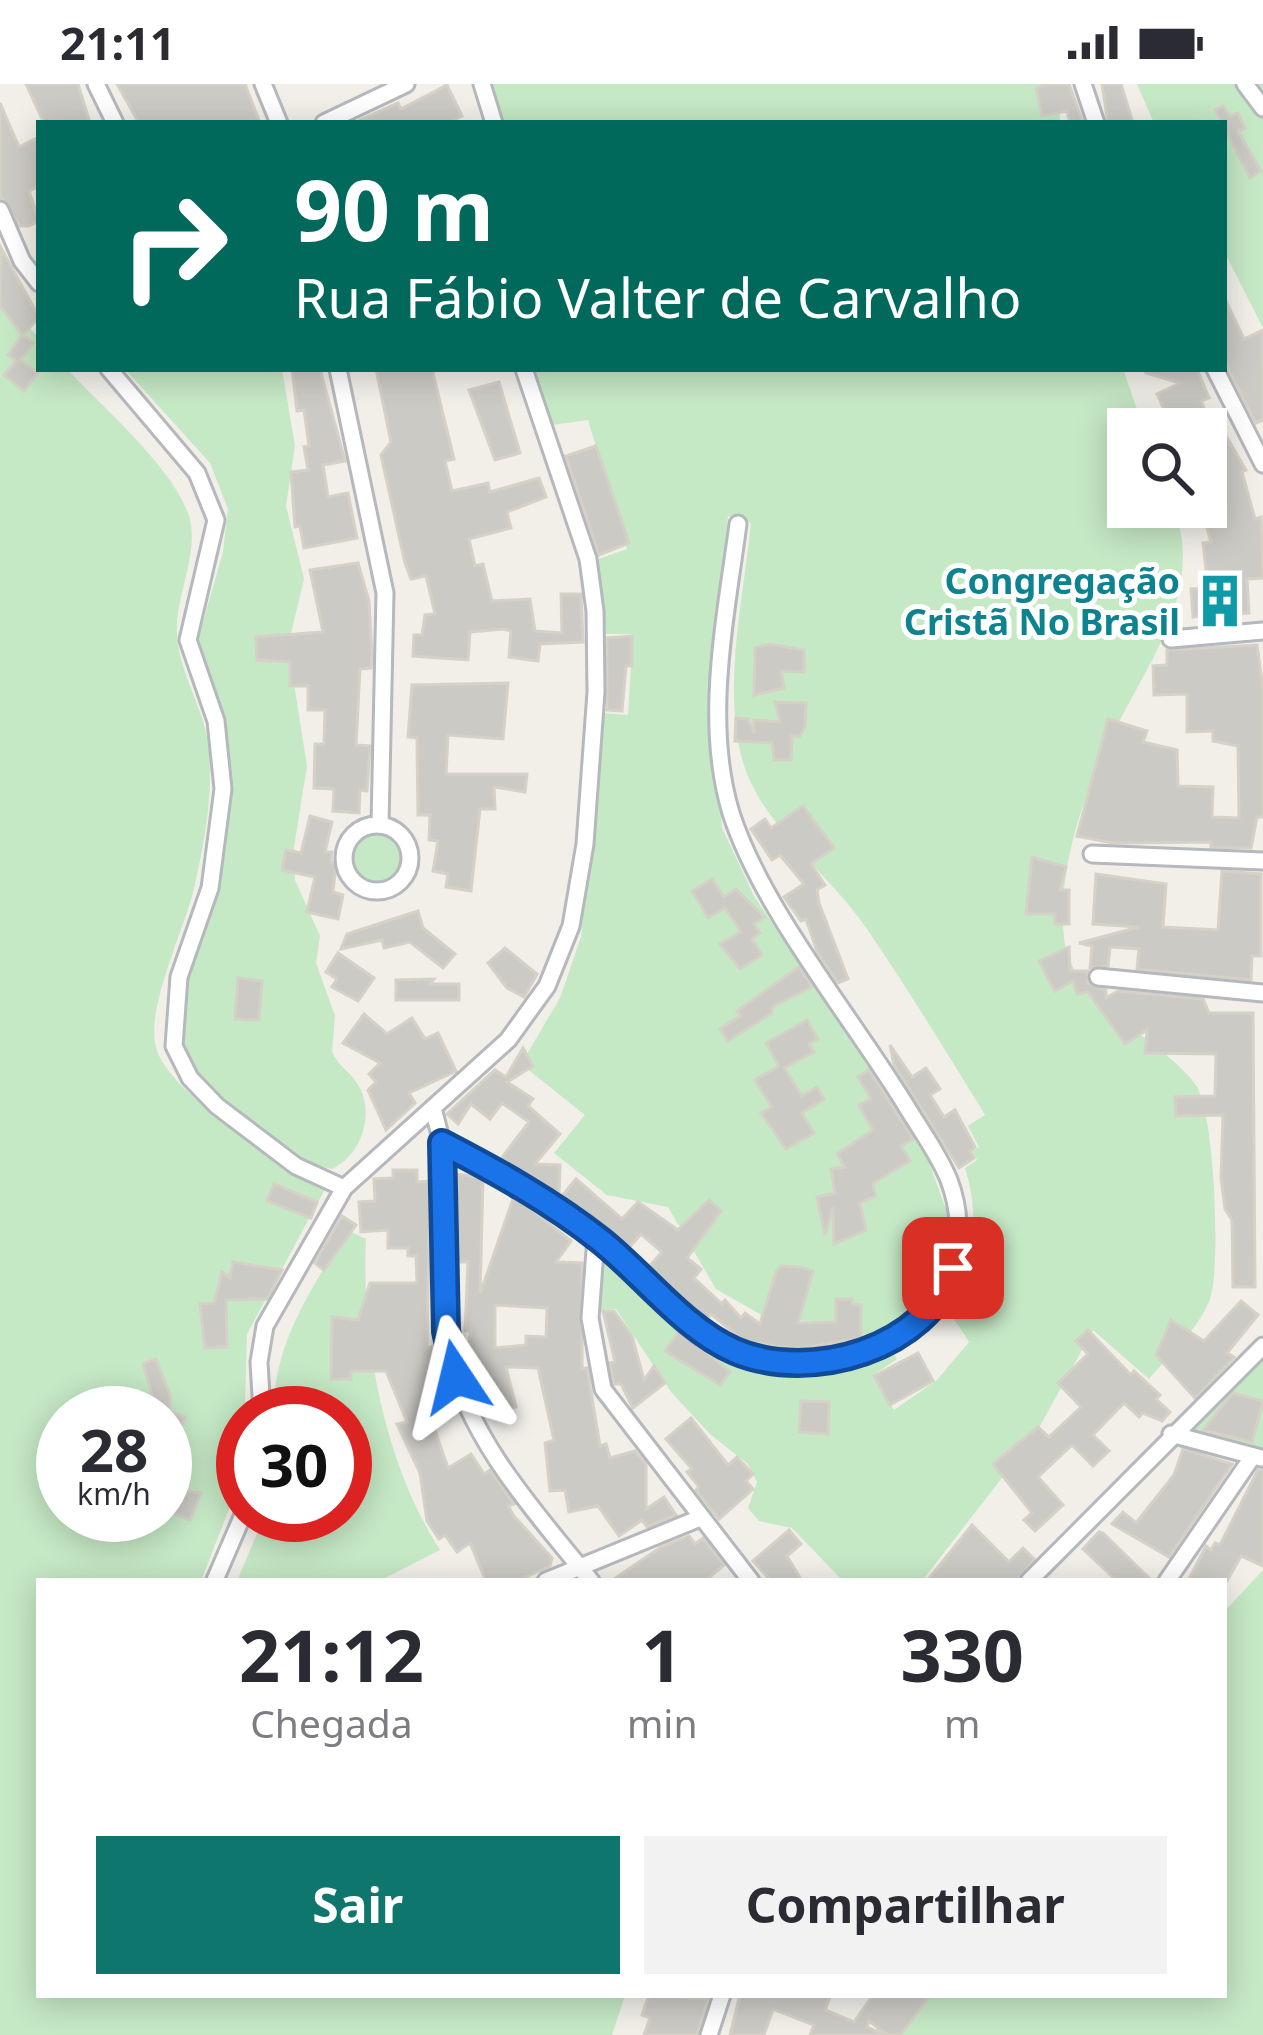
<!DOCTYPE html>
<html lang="pt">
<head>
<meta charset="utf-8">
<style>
	body { margin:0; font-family:"Noto Sans",sans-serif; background:#f2f2f3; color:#2b2b33; height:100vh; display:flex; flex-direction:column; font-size:45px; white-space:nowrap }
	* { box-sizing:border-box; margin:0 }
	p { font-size:39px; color:#7c7c81 }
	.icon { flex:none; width:66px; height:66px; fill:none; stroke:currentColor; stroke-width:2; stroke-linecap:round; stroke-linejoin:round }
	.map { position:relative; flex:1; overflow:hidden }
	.details { position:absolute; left:36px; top:1494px; width:1191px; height:420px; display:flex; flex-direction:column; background:#fff; border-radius:0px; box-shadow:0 6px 30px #0003 }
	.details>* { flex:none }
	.guide { position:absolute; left:36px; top:36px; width:1191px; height:252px; border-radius:0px; box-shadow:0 6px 30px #0003; background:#00695c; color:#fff; overflow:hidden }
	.fabs { position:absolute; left:1107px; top:324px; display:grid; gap:24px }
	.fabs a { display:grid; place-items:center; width:120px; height:120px; border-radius:0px; background:#fff; box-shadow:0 6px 30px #0003; font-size:60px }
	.speed { position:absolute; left:36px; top:1302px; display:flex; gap:24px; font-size:60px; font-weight:700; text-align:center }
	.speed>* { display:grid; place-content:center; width:156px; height:156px; border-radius:50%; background:#fff; box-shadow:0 6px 30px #0003; line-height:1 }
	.speed small { font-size:30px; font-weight:400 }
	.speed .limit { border:18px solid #d22; background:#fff; color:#111 }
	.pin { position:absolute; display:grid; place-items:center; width:102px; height:102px; color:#fff; margin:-51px; border-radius:24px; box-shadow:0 6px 18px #0006 }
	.me { position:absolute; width:132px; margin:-66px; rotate:350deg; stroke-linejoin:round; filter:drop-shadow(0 0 9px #0008) }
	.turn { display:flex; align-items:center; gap:42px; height:252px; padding:0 60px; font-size:54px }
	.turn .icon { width:156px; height:156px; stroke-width:2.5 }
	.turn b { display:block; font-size:84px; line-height:102px }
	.eta { display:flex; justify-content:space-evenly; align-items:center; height:204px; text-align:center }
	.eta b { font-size:72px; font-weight:700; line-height:84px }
	.primary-button { display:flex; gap:24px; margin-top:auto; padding:24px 60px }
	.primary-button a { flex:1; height:138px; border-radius:0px; background:#0f766e; color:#fff; font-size:48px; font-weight:700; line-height:138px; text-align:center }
	.primary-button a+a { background:#f2f2f3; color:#2b2b33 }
	.status { display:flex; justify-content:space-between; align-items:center; height:84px; padding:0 60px; background:#fff; direction:ltr }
	.status svg { height:33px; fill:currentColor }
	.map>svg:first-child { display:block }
	.green { fill:#c5e8c5; fill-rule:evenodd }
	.building { fill:#cccac5; stroke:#d6d1c6; stroke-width:3; fill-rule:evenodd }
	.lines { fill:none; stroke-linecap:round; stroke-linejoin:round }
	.minor-casing { stroke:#b5b8bc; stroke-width:21 }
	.minor { stroke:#fff; stroke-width:15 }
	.route-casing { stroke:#114b97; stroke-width:30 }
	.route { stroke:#1a73e8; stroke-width:21 }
	.labels { text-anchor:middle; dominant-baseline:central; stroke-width:10; stroke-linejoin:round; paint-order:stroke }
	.culture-label { font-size:36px; font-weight:bold; fill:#0d838f; stroke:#fff; text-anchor:end }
</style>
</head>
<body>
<div class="status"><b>21:11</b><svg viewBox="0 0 49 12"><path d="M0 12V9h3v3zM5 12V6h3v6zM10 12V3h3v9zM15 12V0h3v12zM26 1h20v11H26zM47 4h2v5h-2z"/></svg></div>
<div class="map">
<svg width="1263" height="1951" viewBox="0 0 1263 1951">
	<rect width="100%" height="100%" fill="#f1efe8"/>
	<g class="green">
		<path d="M492 0H1059L1060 39H504Z"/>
		<path d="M1137 0H1263V244L1224 167V39H1154Z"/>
		<path d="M0 206 39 255V285H67C102 323 173 383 189 432 200 469 175 512 177 549 178 580 194 608 203 637 218 686 206 751 195 800 186 844 143 926 157 967 173 1012 283 1081 325 1105L247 1250 243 1389 201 1497H39V1911H625L612 1951H0ZM63 1329H165V1431H63Z"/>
		<path d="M125 285H282L295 362 286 422 304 495 288 562 307 682 294 763 295 796 320 852 316 879 335 932 332 968C338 982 349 987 357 999 376 1028 362 1071 332 1085L301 1078 219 1014 194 987 180 955 181 917 218 803 227 737 224 642 197 559 223 468 228 425 210 379Z"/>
		<path d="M530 285H1123L1144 345H1128V423H1174C1205 510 1147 578 1112 652 1083 712 1057 786 1064 854 1071 920 1158 951 1195 1000 1215 1025 1221 1184 1210 1215 1198 1246 1170 1270 1149 1295L1093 1246 1035 1351 922 1497H843L792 1444 759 1437 748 1424 757 1398 748 1380 711 1351 671 1308 616 1225 597 1226 601 1169C697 1253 752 1326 890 1264L897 1275 872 1292 894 1326 937 1296 969 1258 949 1227C975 1184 980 1132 965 1084L977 1076 972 1067 979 1063 968 1042 985 1031C947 969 908 905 867 845 828 787 756 739 740 667 724 595 744 511 751 439L728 432 712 605 722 744 754 812 926 1070 948 1131 945 1193 922 1231 879 1251 846 1250 812 1237 770 1236 716 1205 668 1123 607 1111 554 1069 585 1031 521 980 560 914 581 853 600 629 628 631 633 550H602L593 477 627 465 588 336 545 342Z"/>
		<circle cx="376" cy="774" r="30"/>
		<path d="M347 1146 366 1155C361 1257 384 1379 440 1466L379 1497H237L265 1431H345V1329H274C273 1259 312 1205 347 1146Z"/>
		<path d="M1263 1276V1365L1189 1350Z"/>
		<path d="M1263 1486V1951H872L899 1911H1224V1528Z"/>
	</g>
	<g class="building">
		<path d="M26 0H78L90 39H44Z"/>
		<path d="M117 0H245L260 39H139Z"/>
		<path d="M1047 0H1069L1083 39H1070L1067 27 1042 32 1036 4Z"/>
		<path d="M1102 0H1121L1133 39H1108Z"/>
		<path d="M447 1 462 32 447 39H353L398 19 401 25Z"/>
		<path d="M0 19 19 63 39 53V102L29 107 39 137 29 142H20L0 112Z"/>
		<path d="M1223 22 1230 32 1238 29 1245 44 1238 47 1261 87 1250 94 1215 26Z"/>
		<path d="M1 164 39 233 23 251 33 259 21 276 38 289 24 307 4 291 16 277 8 271 22 251 0 222Z"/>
		<path d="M1224 213 1244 255 1263 246V336L1256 339 1224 277Z"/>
		<path d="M292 285H320L345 377 323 381 328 413 348 409 357 454 304 464 300 442 295 443 291 388 308 386 304 363 309 362 304 326 297 327Z"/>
		<path d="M376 285H432L454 375 445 377 452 407 488 399 490 408 539 394 546 413 507 428 511 444 469 455 475 482 483 480 492 517 530 515 535 547 562 549 561 510H581L583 558 540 560 538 577 509 573 511 547 503 545 470 548 468 576 413 572 414 551H422L425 531 435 530 426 492 411 495 405 479 381 371 391 358Z"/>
		<path d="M1146 285H1197L1209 314 1201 317 1214 345H1125L1165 328 1157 310 1180 299 1146 289Z"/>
		<path d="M499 298 520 369 495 376 469 306Z"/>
		<path d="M1222 345 1246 386 1242 388 1255 435 1261 433 1263 494 1247 495 1249 529 1193 533 1191 505 1208 504 1203 459 1211 458 1201 423H1206V351Z"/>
		<path d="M596 362 629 459 599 471 566 372Z"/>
		<path d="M358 479 369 517 372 570 371 584 360 585 356 661 370 662 367 707 360 706 359 729 333 727 334 705 314 704 315 660H324L325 626H308V602H290V578L257 576 256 553 323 548 310 486Z"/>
		<path d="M632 552V582H626L622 627 607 626V554Z"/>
		<path d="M769 560 804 566V588L781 587 784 604 754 611 755 564Z"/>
		<path d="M1257 561 1263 605V733H1257L1251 764 1211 763V758L1113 759 1077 752 1108 635 1147 647 1143 658 1177 666 1178 702 1213 703 1212 733 1239 734 1238 662 1213 657V647L1187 648V610L1154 611 1153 582 1167 581V566Z"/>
		<path d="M508 599 503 655 448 651 446 690H527L525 708 494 703 495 725H480L471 807 446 803 448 790 433 787 438 757 429 756 430 731H418L417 654 408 653 412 601Z"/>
		<path d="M775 618 806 619 805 642 800 652H792L791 676H774L772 659 735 657 736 634 748 635 754 649V636L780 638Z"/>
		<path d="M803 722 834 764 811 780 825 801 817 806 819 819 848 895 838 899 817 867 806 835 801 837 784 813 804 800 780 771 772 776 751 745 765 735 771 744Z"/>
		<path d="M310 732 332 738 325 768H332L331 778 336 779 333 808 343 811 338 835 307 828 315 793 282 786 286 766 301 769Z"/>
		<path d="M1032 773 1066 783 1060 806H1069V840H1055V830H1026Z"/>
		<path d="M1222 787 1261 790V872H1252L1251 896 1137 885 1139 865 1110 863 1108 882 1090 884 1092 862 1079 859 1139 843 1093 840 1096 790 1166 800 1163 843 1218 846Z"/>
		<path d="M712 795 724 813 736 805 764 833 754 840 760 849 752 855 762 871 740 885 720 860 741 848 725 824 708 834 692 807Z"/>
		<path d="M418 827 423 844 455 870 443 884 410 858 384 864 382 856 341 865 347 850Z"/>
		<path d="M1069 863 1070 887H1088V899L1106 906V914L1118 907 1203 915 1209 929H1253L1255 1203H1233L1232 1136 1225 1125 1221 1094 1223 1031 1176 1032 1175 1013 1215 1012 1216 970 1145 969 1147 946 1125 960 1088 908 1077 910 1073 897 1055 907 1049 897 1039 877Z"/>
		<path d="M505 864 537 890 524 913 507 904 488 879Z"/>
		<path d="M338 869 374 894 358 917 332 903 337 895 326 888Z"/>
		<path d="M799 883 812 903 773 922 772 929 728 957 720 945 740 932 737 927Z"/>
		<path d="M238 894 262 897 259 936 235 935Z"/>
		<path d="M434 895 430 900H459V916H396V896Z"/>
		<path d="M364 930 387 950 412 934 425 955 438 949 456 987 409 1009 415 1019 386 1046 368 1006 376 998 369 990 380 979 343 959Z"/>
		<path d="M807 936 818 955 809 960 814 968 784 984 802 1012 817 1003 824 1015 802 1029 814 1049 786 1065 761 1029 772 1023 755 996 779 982 766 959Z"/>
		<path d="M890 961 912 993 926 984 940 1005 930 1011 944 1033 955 1026 975 1063 970 1067 974 1074 959 1084 894 981Z"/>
		<path d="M523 964 533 982 507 998 533 1015 528 1022 560 1050 535 1080 560 1081 559 1112 500 1076 529 1038 502 1019 490 1035 471 1020 458 1040 447 1030 495 986 506 993Z"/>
		<path d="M869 986 913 1055 901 1062 910 1077 873 1099 875 1112 860 1119 866 1146 834 1160 833 1123 825 1151 817 1113 835 1109 831 1085 845 1083 837 1070 873 1046 859 1021 871 1015 858 993Z"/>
		<path d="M393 1086H417V1098L430 1097 427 1264 435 1262 439 1280 433 1278 444 1322 428 1326 448 1384 471 1370 484 1390 490 1386 514 1420 508 1422 514 1432 552 1474 550 1482 517 1497H486L470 1459 457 1468 445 1451 439 1455 427 1437 420 1389 397 1340 407 1338 386 1287H351V1295H331L332 1233 358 1236 370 1199H417L416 1172H408V1164H388V1146L361 1148 359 1118 375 1117 374 1095 393 1094Z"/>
		<path d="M456 1090 483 1094 480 1210 514 1112 571 1157 556 1178 582 1179V1285L587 1284 600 1362 606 1360 610 1374 635 1367 646 1380V1425L664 1413 676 1431 647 1443 642 1436 619 1452 598 1422 569 1428 565 1406 550 1407 545 1359 554 1356 538 1284 506 1283 516 1323 496 1328 492 1314 479 1317 465 1278 471 1247H465L468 1178H453ZM495 1221 547 1224 546 1253 526 1252V1261L495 1264Z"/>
		<path d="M576 1095 622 1135 638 1118 678 1146 709 1116 721 1127 687 1174 701 1185 694 1194 722 1220 725 1216 741 1234 745 1229 760 1240 776 1188 781 1182 799 1183 813 1187 798 1239 836 1238V1215H852V1220L861 1221V1254L797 1265 744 1257 711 1230 706 1236 649 1183 662 1168 641 1150 628 1165 561 1113Z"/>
		<path d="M274 1100 317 1118 311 1134 267 1117Z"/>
		<path d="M342 1132 356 1141 324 1186 315 1179Z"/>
		<path d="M233 1178 282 1186 267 1215 226 1216 227 1263 205 1264 200 1220 214 1219 222 1188 230 1194Z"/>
		<path d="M1241 1217 1258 1231 1227 1269 1234 1273 1195 1314 1156 1271 1171 1236 1204 1257Z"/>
		<path d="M603 1227H614L632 1252 644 1296 654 1282 665 1299 633 1324 621 1300H614L610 1279 615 1278Z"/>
		<path d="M680 1246 730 1288 720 1301 665 1267Z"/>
		<path d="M1088 1246 1131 1291 1134 1287 1160 1311 1156 1315 1170 1328 1162 1337 1143 1329 1139 1333 1124 1319 1093 1351 1109 1367 1093 1382 1072 1361 1038 1393 1063 1421 1035 1447 1024 1436 1032 1429 993 1380 1038 1343 1049 1353 1081 1323 1058 1299 1088 1270 1076 1257Z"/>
		<path d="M918 1269 933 1297 890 1321 874 1292Z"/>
		<path d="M156 1275 170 1311V1327L185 1333 180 1346 165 1340V1329H150L154 1317 143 1280Z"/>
		<path d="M1233 1309 1263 1317 1252 1358 1203 1346Z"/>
		<path d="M801 1317 829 1318 828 1350 799 1348Z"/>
		<path d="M691 1334 728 1381 737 1373 753 1390 746 1397 753 1405 719 1435 696 1406 699 1403 687 1388 692 1385 666 1355Z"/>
		<path d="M1183 1365 1232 1380 1169 1473 1112 1440 1123 1428 1136 1439 1174 1391Z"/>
		<path d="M1258 1386H1263V1482L1241 1472 1227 1497H1188L1206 1462 1211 1466 1215 1459 1220 1461Z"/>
		<path d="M165 1404 201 1409 190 1436 165 1427Z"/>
		<path d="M972 1441 1009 1478 1023 1464 1034 1475 1017 1497H927Z"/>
		<path d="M789 1446 801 1460 787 1472 802 1497H771L753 1477Z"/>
		<path d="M1099 1448 1103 1449 1152 1497H1117L1083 1465Z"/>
		<path d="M689 1452 695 1460 703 1454 724 1481 705 1497H611L661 1463Z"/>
		<path d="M649 1911 708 1915 697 1951H644L650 1934 642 1931Z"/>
		<path d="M740 1911H831L825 1926 854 1938 873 1911H930L901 1951H888L869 1937 867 1943 885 1951H810L814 1941 773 1925 764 1951H730Z"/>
	</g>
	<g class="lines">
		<defs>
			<g id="minor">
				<path d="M96 0 115 39"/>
				<path d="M263 0 279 39"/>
				<path d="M482 0 494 39"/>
				<path d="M1083 0 1096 39"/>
				<path d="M1245 0 1263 24"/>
				<path d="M324 39 406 0"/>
				<path d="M0 126 22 177 39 199"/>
				<path d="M109 285 197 389 216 436 188 556 216 637 223 705 210 804 179 893 174 962 190 994 217 1022 296 1082 344 1104"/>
				<path d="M338 285 385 509 380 741"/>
				<path d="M1215 285 1263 380"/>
				<path d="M1171 555 1263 547"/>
				<circle cx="377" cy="774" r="33"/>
				<path d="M1092 770 1263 777"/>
				<path d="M1098 893 1263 909"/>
				<path d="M433 1024 442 1059C496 1086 550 1117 597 1154 642 1189 685 1247 738 1268 786 1287 852 1275 897 1253 954 1225 971 1154 949 1096 939 1071 922 1048 908 1025 854 936 762 826 731 729 703 637 726 532 738 440"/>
				<path d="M442 1059C444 1128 435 1205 450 1271 469 1357 538 1431 591 1497"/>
				<path d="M596 1153 590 1234 603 1305 751 1497"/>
				<path d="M262 1329 259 1278 265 1242 344 1104 508 956 547 902 571 842 585 760 596 608 595 527 588 475 524 285"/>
				<path d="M1171 1350 1261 1374"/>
				<path d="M215 1496 243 1431"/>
				<path d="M546 1497 700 1434"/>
				<path d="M1029 1497 1263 1262"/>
				<path d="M1167 1497 1253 1372"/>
				<path d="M709 1951 722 1911"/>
			</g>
		</defs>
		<use href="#minor" class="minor-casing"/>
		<use href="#minor" class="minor"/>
	</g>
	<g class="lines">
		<defs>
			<path id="route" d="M456 1293 446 1247 442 1059C496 1087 552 1118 600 1156 643 1190 684 1245 735 1267 810 1299 929 1265 953 1184"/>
		</defs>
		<use href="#route" class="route-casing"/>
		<use href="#route" class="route"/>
	</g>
	<defs>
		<symbol id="building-bare" viewBox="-9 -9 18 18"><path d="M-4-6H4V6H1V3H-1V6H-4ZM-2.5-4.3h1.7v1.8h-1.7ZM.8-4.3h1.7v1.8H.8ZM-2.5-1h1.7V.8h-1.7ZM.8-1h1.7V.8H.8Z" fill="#0f9aa8" stroke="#fff" stroke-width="2.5" paint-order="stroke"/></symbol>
	</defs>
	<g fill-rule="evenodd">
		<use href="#building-bare" x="1182" y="479" width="76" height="76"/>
	</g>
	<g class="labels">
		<g class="culture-label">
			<text x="1180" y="496">Congregação<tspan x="1180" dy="41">Cristã No Brasil</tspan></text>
		</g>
	</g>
</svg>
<div class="fabs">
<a><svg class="icon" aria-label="search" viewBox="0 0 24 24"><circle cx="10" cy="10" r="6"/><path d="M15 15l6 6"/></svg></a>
</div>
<div class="speed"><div>28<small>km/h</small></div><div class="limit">30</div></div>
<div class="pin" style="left:953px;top:1184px;background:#d93025"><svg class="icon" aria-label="arrive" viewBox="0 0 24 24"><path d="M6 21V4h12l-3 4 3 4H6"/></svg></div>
<svg class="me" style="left:456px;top:1293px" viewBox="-20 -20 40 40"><path d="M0-17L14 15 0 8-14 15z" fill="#1a73e8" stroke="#fff" stroke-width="4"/></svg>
<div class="guide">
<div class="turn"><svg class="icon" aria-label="right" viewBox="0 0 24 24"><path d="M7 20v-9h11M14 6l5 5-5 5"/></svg><div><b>90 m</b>Rua Fábio Valter de Carvalho</div></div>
</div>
<section class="details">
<div class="eta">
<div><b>21:12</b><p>Chegada</p></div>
<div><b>1</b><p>min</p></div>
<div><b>330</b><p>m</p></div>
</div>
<div class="primary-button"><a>Sair</a><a>Compartilhar</a></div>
</section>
</div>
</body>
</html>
